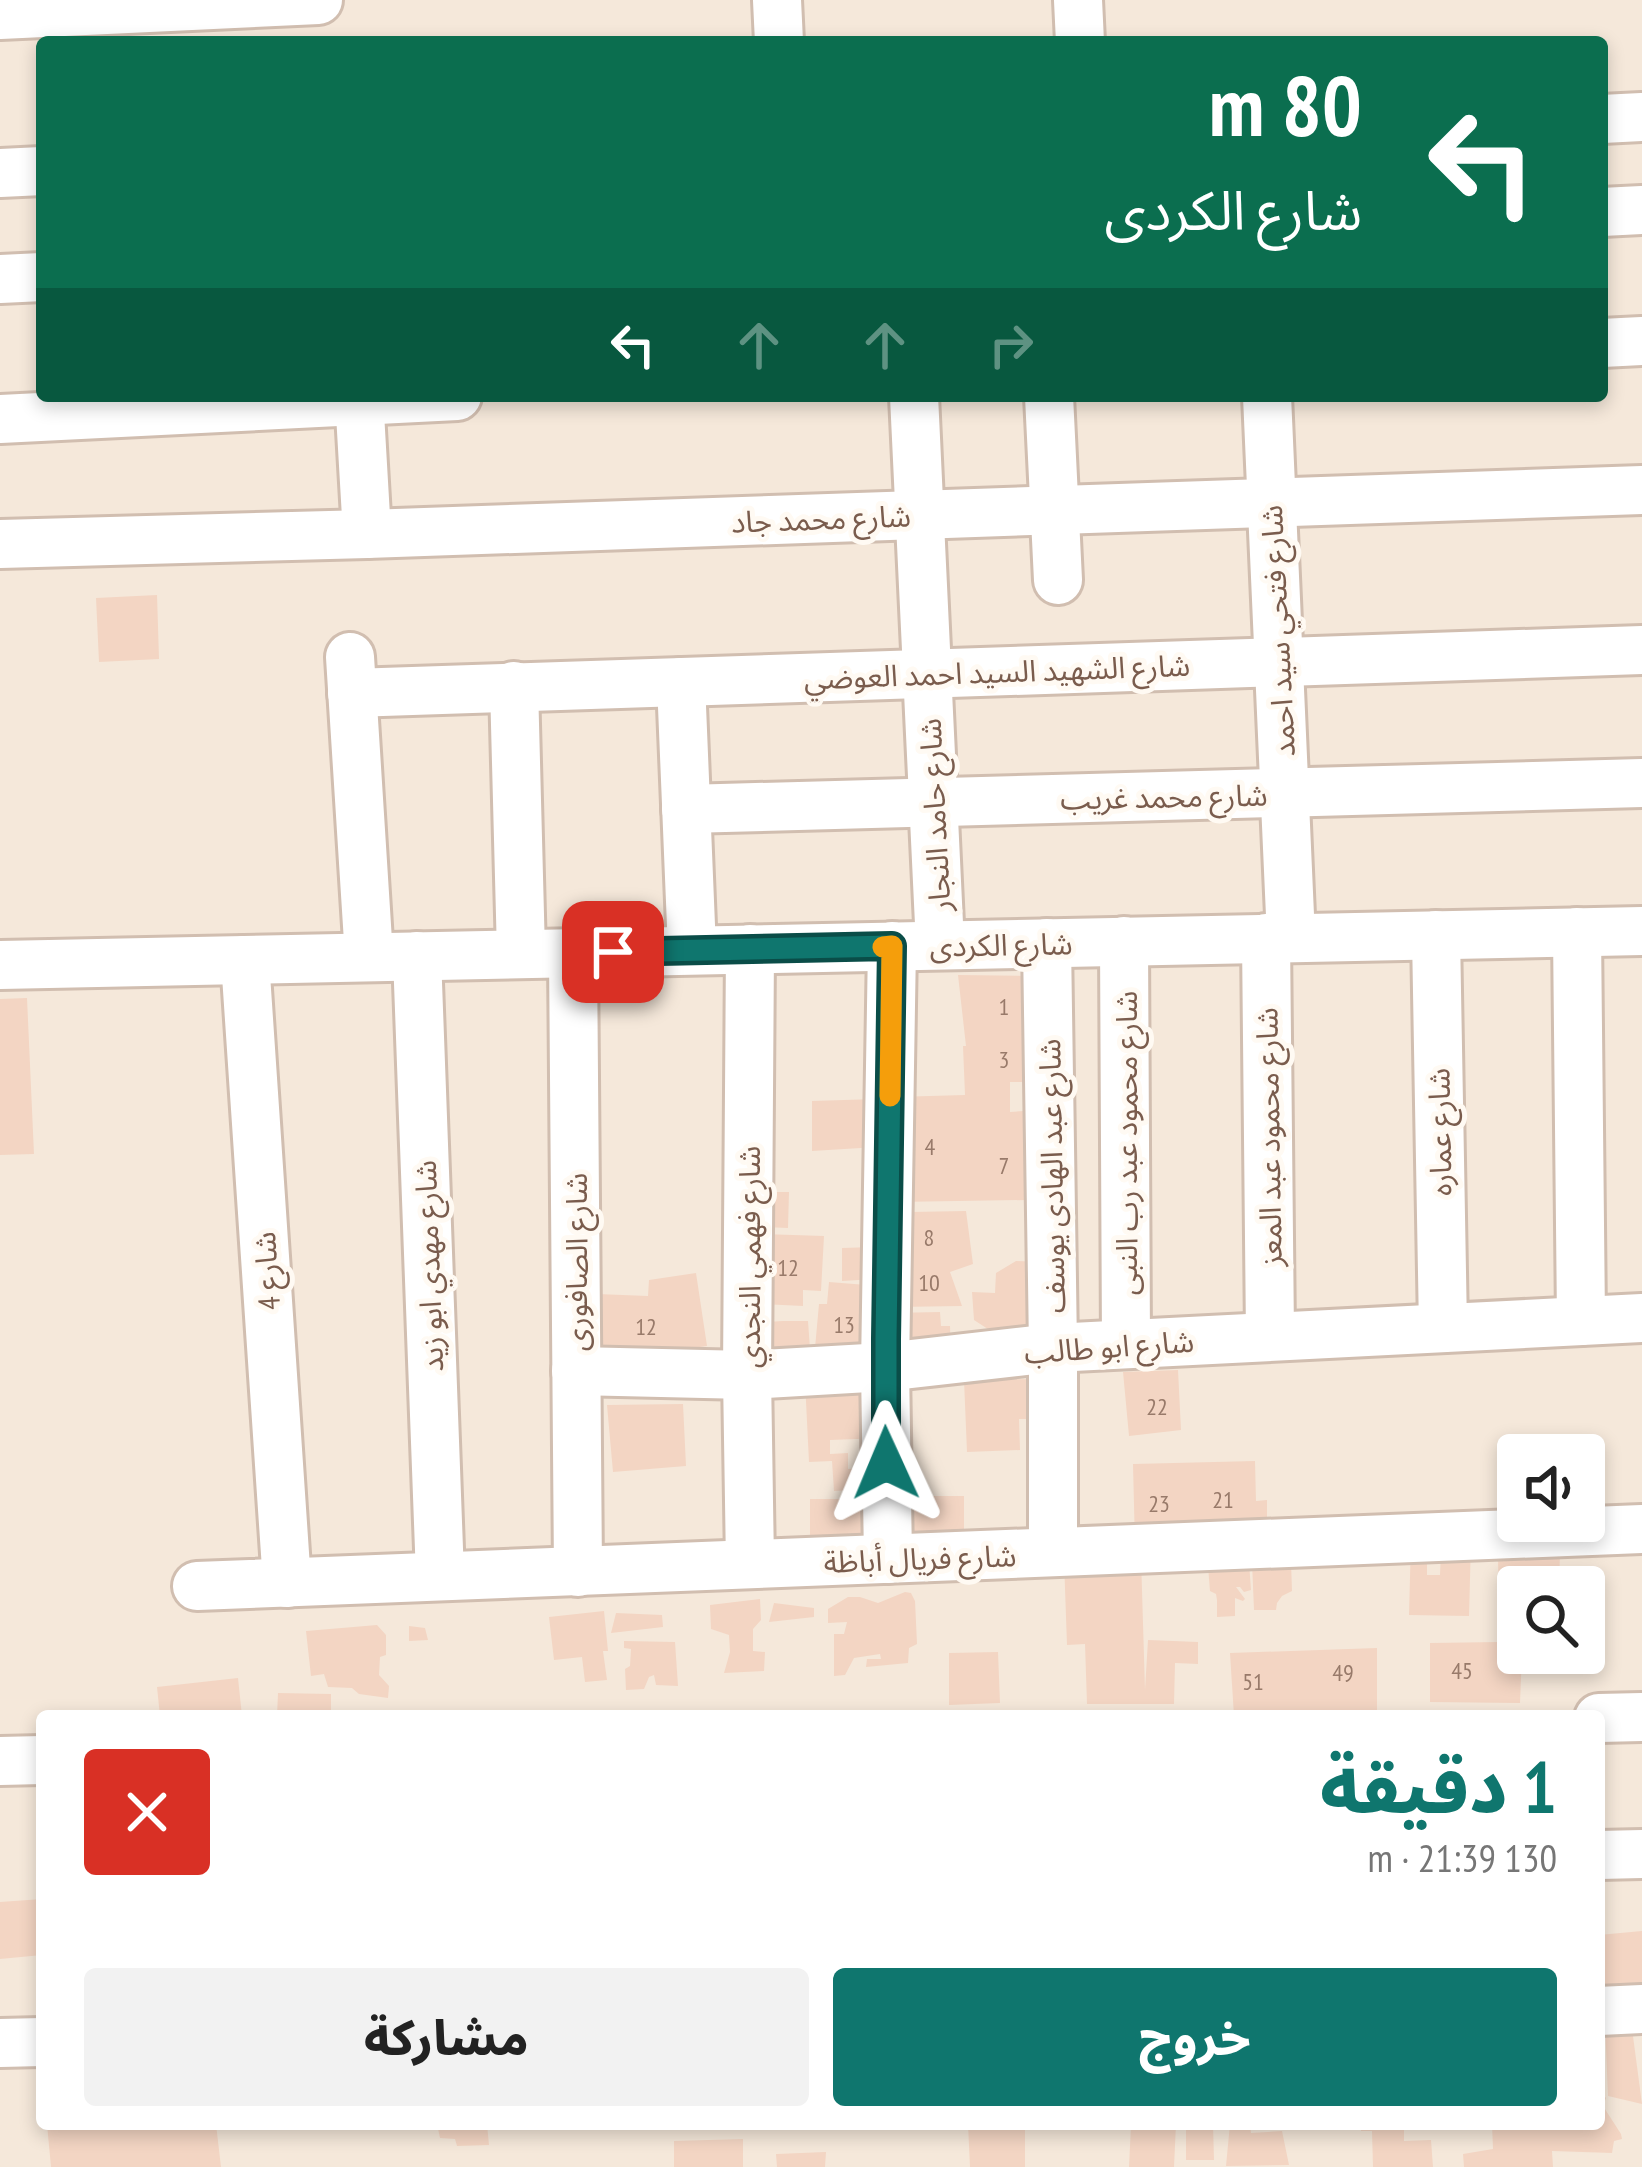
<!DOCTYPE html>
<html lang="ar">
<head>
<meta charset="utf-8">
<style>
	body { margin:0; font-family:"PT Sans Narrow","Noto Sans Arabic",sans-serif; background:#f2f2f2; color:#222; direction:rtl; height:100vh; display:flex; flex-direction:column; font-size:45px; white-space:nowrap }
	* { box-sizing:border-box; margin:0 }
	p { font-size:39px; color:#767676 }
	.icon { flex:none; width:66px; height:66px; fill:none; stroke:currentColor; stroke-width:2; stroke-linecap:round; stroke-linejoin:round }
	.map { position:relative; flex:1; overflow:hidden; direction:ltr }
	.panel { position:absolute; left:36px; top:1710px; width:1569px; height:420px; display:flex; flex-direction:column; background:#fff; border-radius:12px; box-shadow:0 6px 18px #0003; direction:rtl }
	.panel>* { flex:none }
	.banner { position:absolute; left:36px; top:36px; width:1572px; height:366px; border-radius:12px; box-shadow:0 6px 18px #0003; direction:rtl; background:#0b6e4f; color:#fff; overflow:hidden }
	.fabs { position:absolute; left:1497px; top:1434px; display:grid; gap:24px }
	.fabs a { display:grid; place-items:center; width:108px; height:108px; border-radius:12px; background:#fff; box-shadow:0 6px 18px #0003; font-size:60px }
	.pin { position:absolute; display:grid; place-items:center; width:102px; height:102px; color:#fff; margin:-51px; border-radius:24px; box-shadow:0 6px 18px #0006 }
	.me { position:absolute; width:132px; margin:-66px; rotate:359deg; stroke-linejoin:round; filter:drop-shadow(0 0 9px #0008) }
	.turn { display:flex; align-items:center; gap:42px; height:252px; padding:0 48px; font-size:54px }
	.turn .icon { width:156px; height:156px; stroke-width:2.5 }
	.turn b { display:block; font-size:84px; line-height:102px }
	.lanes { display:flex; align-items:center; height:114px; padding:0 48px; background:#0003; justify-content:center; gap:60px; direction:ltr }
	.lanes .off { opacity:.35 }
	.round { display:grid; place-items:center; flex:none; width:126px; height:126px; border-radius:12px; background:#f2f2f2 }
	.overview { display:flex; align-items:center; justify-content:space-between; height:204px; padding:0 48px }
	h1 { font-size:72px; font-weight:800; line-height:90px; color:#0f766e }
	.primary-button { display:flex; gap:24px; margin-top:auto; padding:24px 48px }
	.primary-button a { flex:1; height:138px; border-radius:12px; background:#0f766e; color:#fff; font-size:48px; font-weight:800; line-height:138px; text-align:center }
	.primary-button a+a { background:#f2f2f2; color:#222 }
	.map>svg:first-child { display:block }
	.residential { fill:#f5e8da; fill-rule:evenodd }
	.building { fill:#f3d5c3 }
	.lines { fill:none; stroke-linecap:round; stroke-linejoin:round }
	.minor-casing { stroke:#d1beb0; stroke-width:54 }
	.minor { stroke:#fff; stroke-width:48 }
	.route-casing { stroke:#0a4d48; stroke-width:30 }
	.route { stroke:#0f766e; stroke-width:21 }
	.slow { stroke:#f59e0b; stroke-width:21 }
	.labels { text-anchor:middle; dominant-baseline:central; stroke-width:10; stroke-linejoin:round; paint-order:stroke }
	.number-label { font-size:24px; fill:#987a6a }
	.street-label { font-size:30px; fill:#7a5c4d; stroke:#fffaf3 }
</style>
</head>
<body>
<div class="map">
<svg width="1642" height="2167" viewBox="0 0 1642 2167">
	<rect width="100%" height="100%" fill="#fdf6ec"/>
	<path class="residential" d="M0 0H1642V2167H0ZM42 42H1602V396H42ZM1518 1455H1584V1521H1518ZM1518 1587H1584V1653H1518ZM42 1716H1599V2124H42Z"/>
	<g class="building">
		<path d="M157 595 159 659 99 662 96 598Z"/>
		<path d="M958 975 1030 976 1032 1082H1010V1112L1024 1111 1026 1200 896 1202 894 1097 965 1095 963 1046H966Z"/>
		<path d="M27 998 34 1154 0 1155V999Z"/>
		<path d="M876 1099 877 1147 812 1151V1101Z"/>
		<path d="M764 1192H789L788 1228 764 1227Z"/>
		<path d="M966 1211 973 1264 950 1272 962 1306 896 1307 910 1212Z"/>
		<path d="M758 1234 824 1236 821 1291 803 1290V1306L760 1304Z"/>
		<path d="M873 1247 875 1279 842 1281V1248Z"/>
		<path d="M1016 1261 1046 1262 1041 1331 994 1333 974 1320 972 1292 995 1293 996 1273Z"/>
		<path d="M696 1273 707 1346 643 1355 600 1354 597 1294 648 1296 649 1280Z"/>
		<path d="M829 1282 879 1286 875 1352 815 1348 819 1304H827Z"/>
		<path d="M940 1312 941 1326H950L951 1357 893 1359 892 1313Z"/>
		<path d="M783 1321H808L811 1363 753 1366 750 1323Z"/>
		<path d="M1178 1370 1181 1430 1129 1436 1123 1372Z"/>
		<path d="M880 1378 884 1438 830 1440V1454L848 1453V1469L868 1468 869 1489 834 1491 832 1461 809 1462 805 1381Z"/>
		<path d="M1033 1379 1035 1419H1019L1020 1450 967 1452 964 1380Z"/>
		<path d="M683 1404 686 1466 613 1472 607 1405Z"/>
		<path d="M1255 1461 1256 1501 1267 1500V1540L1135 1545 1133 1464Z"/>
		<path d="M903 1496H964V1553H904Z"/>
		<rect x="810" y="1499" width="74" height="58"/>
		<path d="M1411 1540 1427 1541V1575H1440L1441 1551 1471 1541 1469 1616 1409 1615Z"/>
		<path d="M1498 1553H1560L1559 1587H1518V1653H1522L1520 1703 1430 1702V1643L1499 1642Z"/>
		<path d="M1141 1557 1145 1690 1148 1640 1198 1642V1664L1175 1663 1174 1704H1087L1085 1644 1067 1645 1064 1560Z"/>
		<path d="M1249 1562 1251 1590 1244 1592 1240 1587H1236L1245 1599 1243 1601 1235 1598V1616L1217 1617V1600L1216 1594 1210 1591 1208 1566Z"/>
		<path d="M1252 1562H1291L1292 1591 1282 1596 1277 1603 1276 1610H1254Z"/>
		<path d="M905 1592 911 1593 915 1601 917 1644 909 1648 908 1663 866 1667 867 1659H881L880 1654 854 1658 845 1675 834 1676V1634H844L847 1622 828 1623V1609L848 1597H860L878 1603Z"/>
		<path d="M760 1599 761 1620 753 1629V1651L765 1652 764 1671 724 1673 730 1652 729 1635 711 1629 710 1605Z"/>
		<path d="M774 1603 814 1608V1617L769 1622Z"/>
		<path d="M604 1611 608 1651H603L607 1680 585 1682 582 1657 554 1660 549 1617Z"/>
		<path d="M616 1613 662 1615 663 1627 611 1633Z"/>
		<path d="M377 1625 386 1635V1655L380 1657 379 1675 389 1686 388 1698 359 1694 352 1688 328 1687 324 1674 311 1676 306 1631Z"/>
		<path d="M409 1626 425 1628 428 1640 409 1641Z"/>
		<path d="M624 1641 675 1642 678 1686 656 1685 654 1675 649 1677 644 1689 626 1690 625 1669 630 1666 631 1649 624 1648Z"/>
		<path d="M1377 1648V1714L1234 1716 1230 1653Z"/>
		<path d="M998 1652 1000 1703 949 1705V1653Z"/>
		<path d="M238 1678 242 1716H160L157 1687Z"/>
		<path d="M278 1693 331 1694V1716H277Z"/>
		<path d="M42 1899V1955L0 1959V1902Z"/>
		<path d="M1642 1931V2003L1599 2006V1935Z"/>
		<path d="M1631 2021 1642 2104 1608 2096 1605 2023Z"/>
		<path d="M1599 2090 1606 2098 1603 2106 1621 2134 1622 2139 1614 2141 1612 2153 1552 2151 1553 2167H1464L1463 2154 1493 2149 1492 2124H1599Z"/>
		<path d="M47 2124H216L221 2167H51Z"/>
		<path d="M437 2124H487L489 2145 457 2146 455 2139 440 2138Z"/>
		<path d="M968 2124H1025V2167H970Z"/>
		<path d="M1176 2124 1174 2167H1129L1131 2125Z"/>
		<path d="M1186 2124H1213L1214 2160H1186Z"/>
		<path d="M1230 2124H1250L1251 2133 1282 2131 1289 2165 1226 2166Z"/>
		<path d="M1361 2124H1404V2141L1431 2140 1433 2167H1373L1372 2131H1361Z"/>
		<path d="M743 2139V2167H674V2141Z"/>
		<path d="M826 2152 825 2167H777L776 2154Z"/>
	</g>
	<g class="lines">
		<defs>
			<g id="minor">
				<path d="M777 0 779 42"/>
				<path d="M1078 0 1080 42"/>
				<path d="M0 15 318 0"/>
				<path d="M1602 119 1642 117"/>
				<path d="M0 173 42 171"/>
				<path d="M1602 212 1642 210"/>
				<path d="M0 279 42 277"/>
				<path d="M1602 343 1642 341"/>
				<path d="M359 396 367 534"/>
				<path d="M914 396 940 945"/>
				<path d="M1049 396 1058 580"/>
				<path d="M1267 396 1291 938"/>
				<path d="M0 419 457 396"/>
				<path d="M0 544 367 534 1642 490"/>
				<path d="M350 657 369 957"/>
				<path d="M681 682 692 950"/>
				<path d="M514 686 521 953"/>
				<path d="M352 693 1642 650"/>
				<path d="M686 809 1642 783"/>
				<path d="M1577 932 1581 1321"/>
				<path d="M1436 935 1443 1328"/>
				<path d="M1266 938 1270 1336"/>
				<path d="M1124 941 1126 1344"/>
				<path d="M1047 943 1053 1348V1552"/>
				<path d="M573 953 578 1572"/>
				<path d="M417 956 440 1576"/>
				<path d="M245 960 287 1583"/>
				<path d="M0 965 1642 931"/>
				<path d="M576 1371 747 1375 885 1367 1053 1348 1642 1318"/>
				<path d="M888 1559 885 1367 892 946"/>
				<path d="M750 1564 747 1375 750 949"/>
				<path d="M197 1586 1642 1529"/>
				<path d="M1599 1718 1642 1717"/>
				<path d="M0 1761 42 1760"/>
				<path d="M1599 1855 1642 1854"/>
				<path d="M1599 2011 1642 2009"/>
				<path d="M0 2043 42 2042"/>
			</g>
		</defs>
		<use href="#minor" class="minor-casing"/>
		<use href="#minor" class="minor"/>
	</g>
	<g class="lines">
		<defs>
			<path id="route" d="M613 952 892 946 886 1339V1463"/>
		</defs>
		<use href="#route" class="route-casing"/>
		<use href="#route" class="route"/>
		<path class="slow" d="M883 947 892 946 890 1096"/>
	</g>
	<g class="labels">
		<g class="number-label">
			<text x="1004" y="1006">1</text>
			<text x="1004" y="1059">3</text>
			<text x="930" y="1146">4</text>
			<text x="1004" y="1165">7</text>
			<text x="929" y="1237">8</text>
			<text x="788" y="1267">12</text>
			<text x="929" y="1282">10</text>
			<text x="844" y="1324">13</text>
			<text x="646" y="1326">12</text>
			<text x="1157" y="1406">22</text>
			<text x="1223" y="1499">21</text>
			<text x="1159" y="1503">23</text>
			<text x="1462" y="1670">45</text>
			<text x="1343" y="1672">49</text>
			<text x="1253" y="1681">51</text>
		</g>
		<g class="street-label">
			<text transform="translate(821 518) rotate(-2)">شارع محمد جاد</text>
			<text transform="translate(1277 631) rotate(-93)">شارع فتحي سيد احمد</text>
			<text transform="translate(997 671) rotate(-2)">شارع الشهيد السيد احمد العوضي</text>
			<text transform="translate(1164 796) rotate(-1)">شارع محمد غريب</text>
			<text transform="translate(934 815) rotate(-93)">شارع حامد النجار</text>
			<text transform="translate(1001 944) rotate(-1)">شارع الكردى</text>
			<text transform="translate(1439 1132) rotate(-91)">شارع عماره</text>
			<text transform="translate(1268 1137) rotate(-91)">شارع محمود عبد المعز</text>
			<text transform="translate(1125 1143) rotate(-90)">شارع محمود عبد رب النبى</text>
			<text transform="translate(1051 1176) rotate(-91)">شارع عبد الهادى يوسف</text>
			<text transform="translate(748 1257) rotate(-90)">شارع فهمي النجدي</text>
			<text transform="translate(575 1262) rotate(-90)">شارع الصافورى</text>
			<text transform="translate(428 1266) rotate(-92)">شارع مهدي ابو زيد</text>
			<text transform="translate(266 1271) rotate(-94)">شارع 4</text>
			<text transform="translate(1109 1346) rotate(-4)">شارع ابو طالب</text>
			<text transform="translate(920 1558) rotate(-2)">شارع فريال أباظة</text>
		</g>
	</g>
</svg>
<div class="fabs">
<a><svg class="icon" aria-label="sound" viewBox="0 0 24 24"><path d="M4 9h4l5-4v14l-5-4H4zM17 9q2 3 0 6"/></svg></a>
<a><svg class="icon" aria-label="search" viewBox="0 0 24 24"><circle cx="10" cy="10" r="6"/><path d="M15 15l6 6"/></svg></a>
</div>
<div class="pin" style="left:613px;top:952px;background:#d93025"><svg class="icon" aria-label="arrive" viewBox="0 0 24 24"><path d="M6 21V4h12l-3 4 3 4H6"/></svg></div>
<svg class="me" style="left:886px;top:1463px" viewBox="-20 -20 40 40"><path d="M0-17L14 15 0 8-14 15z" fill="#0f766e" stroke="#fff" stroke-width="4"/></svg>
<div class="banner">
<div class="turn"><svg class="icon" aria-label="left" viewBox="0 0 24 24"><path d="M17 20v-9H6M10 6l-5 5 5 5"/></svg><div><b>80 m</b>شارع الكردى</div></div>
<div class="lanes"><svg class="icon" aria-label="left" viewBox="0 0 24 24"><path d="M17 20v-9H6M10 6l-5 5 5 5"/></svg><svg class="icon off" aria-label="ahead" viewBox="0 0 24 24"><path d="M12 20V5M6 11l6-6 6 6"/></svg><svg class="icon off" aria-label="ahead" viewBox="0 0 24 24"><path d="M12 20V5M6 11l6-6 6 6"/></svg><svg class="icon off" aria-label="right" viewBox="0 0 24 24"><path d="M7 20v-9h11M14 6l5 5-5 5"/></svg></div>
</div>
<section class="panel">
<div class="overview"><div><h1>1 دقيقة</h1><p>130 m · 21:39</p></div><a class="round" style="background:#d93025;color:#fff"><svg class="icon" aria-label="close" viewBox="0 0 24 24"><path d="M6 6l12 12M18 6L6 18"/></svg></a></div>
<div class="primary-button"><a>خروج</a><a>مشاركة</a></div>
</section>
</div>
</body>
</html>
